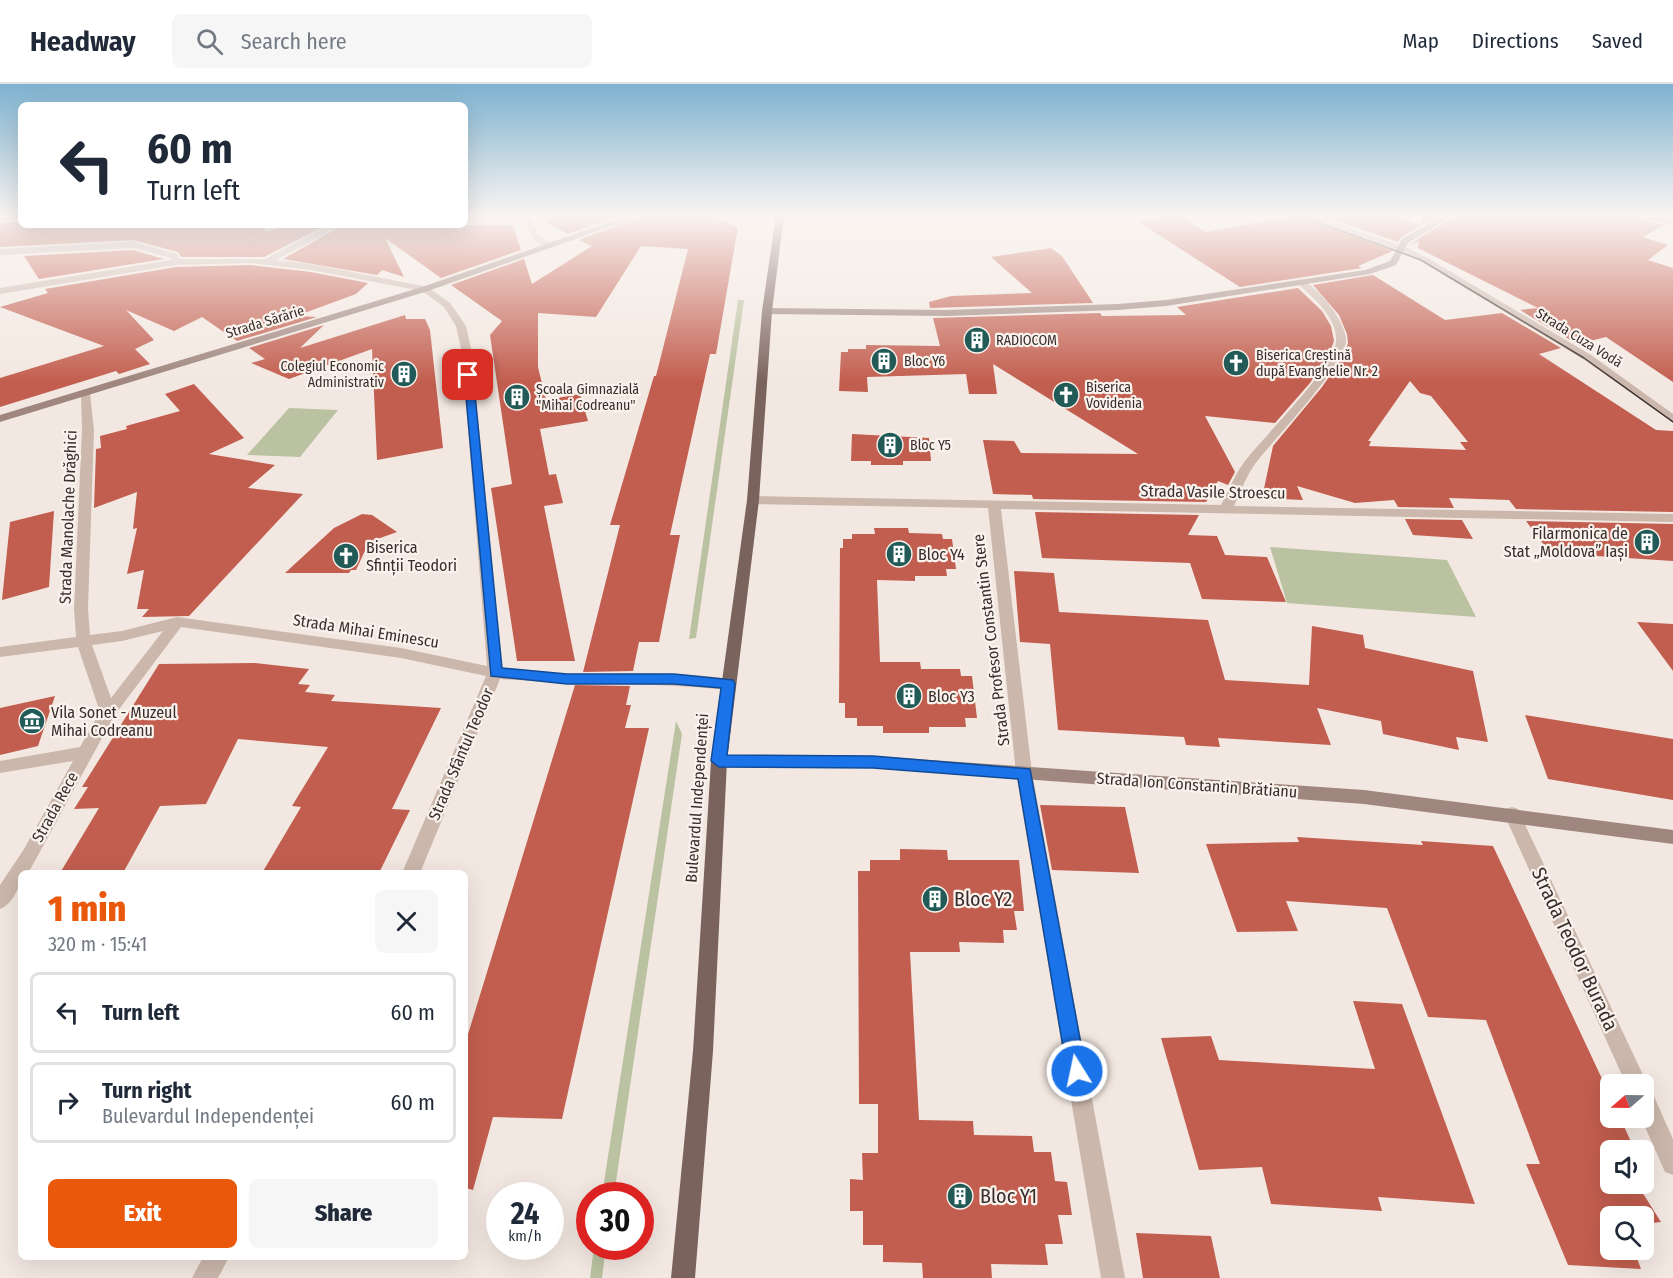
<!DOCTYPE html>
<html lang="en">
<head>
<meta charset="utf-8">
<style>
	body { margin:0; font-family:"Fira Sans Condensed",sans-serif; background:#f6f6f7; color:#1f2937; height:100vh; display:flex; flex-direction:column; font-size:22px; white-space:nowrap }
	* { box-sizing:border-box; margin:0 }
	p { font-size:20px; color:#747a83 }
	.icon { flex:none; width:33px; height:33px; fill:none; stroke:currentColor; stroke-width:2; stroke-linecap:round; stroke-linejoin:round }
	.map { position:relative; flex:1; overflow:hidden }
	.panel { position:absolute; left:18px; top:786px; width:450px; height:390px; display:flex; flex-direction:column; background:#fff; border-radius:9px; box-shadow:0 6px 24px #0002 }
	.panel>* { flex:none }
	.hud { position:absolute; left:18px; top:18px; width:450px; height:126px; border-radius:9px; box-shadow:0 6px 24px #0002; background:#fff; color:#1f2937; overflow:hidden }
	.needle { width:39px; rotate:250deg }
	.fabs { position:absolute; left:1600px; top:990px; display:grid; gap:12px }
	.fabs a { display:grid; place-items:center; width:54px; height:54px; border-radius:9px; background:#fff; box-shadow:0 6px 24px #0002; font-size:30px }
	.speed { position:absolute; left:486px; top:1098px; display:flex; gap:12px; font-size:30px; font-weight:700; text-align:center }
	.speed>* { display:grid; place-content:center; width:78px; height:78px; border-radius:50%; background:#fff; box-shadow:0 6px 24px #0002; line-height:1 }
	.speed small { font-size:15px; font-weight:400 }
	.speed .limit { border:9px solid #d22; background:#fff; color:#111 }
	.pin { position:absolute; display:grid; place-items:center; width:51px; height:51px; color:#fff; margin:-26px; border-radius:12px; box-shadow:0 3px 9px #0006 }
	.me { position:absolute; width:66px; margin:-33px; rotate:350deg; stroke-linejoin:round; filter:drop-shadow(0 0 4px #0008) }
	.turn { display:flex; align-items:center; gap:21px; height:126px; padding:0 30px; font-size:27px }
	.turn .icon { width:78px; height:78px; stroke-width:2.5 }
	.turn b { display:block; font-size:42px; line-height:51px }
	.round { display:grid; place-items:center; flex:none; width:63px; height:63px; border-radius:9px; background:#f6f6f7 }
	.overview { display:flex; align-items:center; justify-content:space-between; height:102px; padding:0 30px }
	h1 { font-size:36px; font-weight:800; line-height:45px; color:#ea580c }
	.cta { display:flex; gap:12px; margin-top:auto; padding:12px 30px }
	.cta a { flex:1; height:69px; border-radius:9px; background:#ea580c; color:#fff; font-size:24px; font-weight:800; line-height:69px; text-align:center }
	.cta a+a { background:#f6f6f7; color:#1f2937 }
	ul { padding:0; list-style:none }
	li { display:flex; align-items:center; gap:18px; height:81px; margin:0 12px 9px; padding:0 18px; border:3px solid #e0e1e3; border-radius:9px }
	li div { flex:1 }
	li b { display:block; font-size:22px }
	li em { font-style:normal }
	header { display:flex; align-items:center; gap:36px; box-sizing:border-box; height:84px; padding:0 30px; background:#fff; border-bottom:2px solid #e0e1e3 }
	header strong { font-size:28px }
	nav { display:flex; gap:33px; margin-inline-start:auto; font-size:21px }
	.search { width:420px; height:54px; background:#f6f6f7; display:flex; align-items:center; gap:15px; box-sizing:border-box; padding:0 21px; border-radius:9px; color:#747a83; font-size:22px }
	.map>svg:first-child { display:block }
	.green { fill:#bac2a1 }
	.building { fill:#c25e4f; fill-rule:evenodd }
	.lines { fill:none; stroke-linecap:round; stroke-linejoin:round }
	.street { fill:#cbb7ac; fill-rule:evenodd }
	.secondary { fill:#9f867e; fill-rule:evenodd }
	.primary { fill:#7b635d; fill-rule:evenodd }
	.tram { stroke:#392e2b; stroke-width:1.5 }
	.route { fill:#1a73e8; stroke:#114b97; stroke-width:1.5 }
	.labels { text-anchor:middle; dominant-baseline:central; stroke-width:4.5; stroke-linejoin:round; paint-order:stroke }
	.far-street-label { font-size:14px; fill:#392e2b; stroke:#faf3ed }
	.far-poi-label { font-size:14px; fill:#392e2b; stroke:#faf3ed; text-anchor:start }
	.street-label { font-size:16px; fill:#392e2b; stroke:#faf3ed }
	.poi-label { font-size:16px; fill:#392e2b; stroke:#faf3ed; text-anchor:start }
	.near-poi-label { font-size:20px; fill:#392e2b; stroke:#faf3ed; text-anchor:start }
	.near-street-label { font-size:20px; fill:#392e2b; stroke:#faf3ed }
</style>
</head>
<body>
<header>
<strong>Headway</strong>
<div class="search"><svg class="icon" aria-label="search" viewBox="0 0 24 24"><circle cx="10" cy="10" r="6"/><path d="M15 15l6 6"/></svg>Search here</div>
<nav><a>Map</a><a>Directions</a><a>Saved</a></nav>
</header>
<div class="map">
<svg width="1673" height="1194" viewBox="0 0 1673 1194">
	<rect width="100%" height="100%" fill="#f3e8e1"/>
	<g class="green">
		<path d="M738 216H744L696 554 689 555Z"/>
		<path d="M289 324 338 326 300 373 247 371Z"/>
		<path d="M1270 463 1447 476 1476 533 1287 519Z"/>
		<path d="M676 637 682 650 614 1111H602Z"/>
		<path d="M594 1163H606L602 1194H590Z"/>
	</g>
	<g class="building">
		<path d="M533 131H622L568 150Z"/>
		<path d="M645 131H711L738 143 716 270H710L670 451H680L659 558H639L633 587 583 588 620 441H610L654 292H656L688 165 641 162 596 233 538 229V283L546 316 580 310 588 337 540 345 549 391 556 390 563 419 544 422 575 577H517L491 404 512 400 490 251 502 237 451 201 524 175 532 200 592 162 579 156Z"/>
		<path d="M1178 131 1206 148 1297 131 1393 167 1358 182 1362 184 1240 203 1137 137Z"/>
		<path d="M1320 131H1394L1421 142 1422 131H1439L1401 153 1398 158Z"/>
		<path d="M1456 131H1630L1664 141 1643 153 1668 161 1648 176 1673 184V298L1606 253 1577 260 1520 226 1538 224 1418 164 1419 157 1409 161Z"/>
		<path d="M21 137V141H264L265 148 290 141H326L264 173H181L178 168 133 156 0 163V139Z"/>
		<path d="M343 141H513L521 166 441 194 385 154 404 193 382 186 377 191 283 175Z"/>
		<path d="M1051 164 1062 172 1093 219 930 224 929 218 951 212 1032 209 991 173Z"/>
		<path d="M133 166 164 175 39 195 24 172Z"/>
		<path d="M250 181 311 188 368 199 356 210 296 232 317 233 237 257 202 233 174 247 126 226 154 256 135 265 150 280 119 290 116 287 0 323V294L104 262 0 223 48 209 45 205 176 183Z"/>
		<path d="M1373 191 1445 236 1502 229 1561 264 1539 270 1656 346 1673 347V428L1516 425 1509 416 1449 414 1454 424 1398 423 1394 416 1355 419 1297 402 1303 416 1262 414 1273 362 1322 303 1344 271 1348 259 1347 250 1339 231 1313 201ZM1410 297 1420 309 1431 312 1468 358H1460L1466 366 1369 362 1371 357H1368Z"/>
		<path d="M1298 204 1322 227 1331 242 1334 257 1330 268 1310 299 1275 339 1205 332 1235 388 1228 401 1218 397 1206 418 1033 415 1032 411 993 410 983 356 1014 357 1021 369 1138 370 993 280 997 310H969L966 290 867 293 868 308 839 307 841 268H848V265H866V261L940 262 933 234 1100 229 1102 232 1186 231 1177 223Z"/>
		<path d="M405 231 406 235H425L430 246 443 364 377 376 372 265 289 295 251 279 265 275 249 264 324 241 300 264Z"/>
		<path d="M194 300 244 354 209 370 275 381 248 404 303 410 189 532 142 533 149 525H137L144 486 127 490 137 444 133 445 137 408 94 424 96 365 101 364 100 352 127 345 126 342 180 327 165 310Z"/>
		<path d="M852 350 929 354 931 377H903V381H871V377H851Z"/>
		<path d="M54 427 49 503 2 516 10 438Z"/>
		<path d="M1035 428 1199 431 1188 451 1217 452 1225 471 1267 473 1286 518 1202 515 1190 479 1042 474Z"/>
		<path d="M362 430 372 431 397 448 369 458 356 486H351L349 489H285L334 444Z"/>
		<path d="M1405 435 1462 436 1473 455 1413 451Z"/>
		<path d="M1526 437 1673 440V477L1550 469Z"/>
		<path d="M874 444H908L909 449 942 450 943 455H952L956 485H946L947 492H915V497L877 496 880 578H920L921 585H960L961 592H972L977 634H965L966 643H929V649H883V642H857V634H845V619H839L840 464H843V455H852V450H875Z"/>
		<path d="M1014 487 1054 489 1059 528 1208 536 1225 596 1309 601 1312 542 1363 551 1365 564 1473 587 1488 658 1456 653 1459 666 1383 650 1381 637 1317 624 1331 661 1218 654 1220 663 1186 661 1184 653 1058 646 1050 560 1020 558Z"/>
		<path d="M1637 538 1673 540V587Z"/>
		<path d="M255 579 309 585 298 600 310 601 305 608 335 611 331 617 441 624 392 725 410 726 379 789H262L301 723 292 722 328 663 238 655 206 720 160 722 123 789H60L99 724 74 725 88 703H82L159 580Z"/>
		<path d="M575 601 630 602 626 621H631L625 644H649L562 1035 493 1033 473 1106 465 1104V960Z"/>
		<path d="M55 612 38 662 0 671V624Z"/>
		<path d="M1525 631 1673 655V716L1548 695Z"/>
		<path d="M1040 721 1125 723 1139 789 1052 786Z"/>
		<path d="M1297 753 1423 761 1421 757 1493 762 1611 1014V1034H1620L1635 1066H1611V1100H1637L1661 1138 1644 1140V1132H1611V1166H1634L1641 1185 1568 1181 1526 1080H1540L1486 936 1428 933 1387 824 1286 817 1298 847 1237 848 1206 760 1299 758Z"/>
		<path d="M900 765 947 766 948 776H1019L1024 827H1014L1017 846H1003L1004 859 959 858 960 868H910L919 1036 973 1037 974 1051 1032 1052 1034 1068H1051L1055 1097 1067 1098 1072 1131H1058L1063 1160H1045L1048 1181 991 1180 992 1194H923L922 1179 883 1178V1161H863V1127H850V1095L863 1096 862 1069H878V1020H859L858 787H870V776H900Z"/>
		<path d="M1353 917 1402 920 1475 1120 1378 1113 1382 1127 1271 1120 1262 1083 1199 1086 1161 954 1211 952 1219 976 1375 985Z"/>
		<path d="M1136 1149 1211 1152 1220 1194H1143Z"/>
	</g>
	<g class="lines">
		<g class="street">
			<path d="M21 131V135L0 137V133Z"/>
			<path d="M522 131H530L539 152 552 160V164C534 164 528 146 522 131Z"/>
			<path d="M1299 131H1312L1405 163 1426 173 1591 271 1673 330V338L1583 275 1420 177 1399 167Z"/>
			<path d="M331 141H341L276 176 311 180 428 203 450 219 466 242 472 269 502 584C523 586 545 589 567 590 591 591 727 585 736 600L728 606C652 598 576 601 500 595L420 789H402L486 592 401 574 181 543 114 632 36 775 28 789H21C21 802 13 820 0 825V801L24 765 73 677 0 689V677L80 663 100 628 78 563 0 573V563L76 553 74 525 82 346 81 308 90 310 94 346 88 525 90 551 122 547 177 533 401 564 487 582 462 269 456 242 444 223 422 207 311 186 250 179 176 181 0 210V204L171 176 170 174 133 164 0 171V165L133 158 177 170 179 175H265ZM163 547 111 614 92 561 122 557Z"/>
			<path d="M1302 196C1318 203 1348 240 1346 258 1342 285 1274 355 1255 380 1246 393 1240 408 1234 422L1673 430V438L1001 425 1032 689 1125 1194H1101L1016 689 988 424 753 420 747 416 753 412 1221 421C1229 406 1235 390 1245 377 1264 352 1334 284 1336 257 1338 235 1314 214 1299 201L1297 199Z"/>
			<path d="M1512 723 1518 725 1520 730 1644 993 1648 1000 1645 1006 1652 1008 1673 1055V1091L1665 1088 1641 1034H1644V1000H1626L1504 730 1506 725Z"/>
			<path d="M203 1173H229L218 1194H192Z"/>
		</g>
		<g class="secondary">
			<path d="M630 131H643L428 207 0 338V331L422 203Z"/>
			<path d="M1444 131H1454L1408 159 1396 181 1370 190 1166 222 1117 226 947 232 767 230 762 227 767 224 947 226 1117 220 1166 216 1365 186 1390 177 1402 155Z"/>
			<path d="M1632 131H1649L1673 137V141Z"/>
			<path d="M719 671 873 672 1364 706 1673 746V760L1364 720 873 684 719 683 713 682 711 677 713 672Z"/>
		</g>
		<path class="primary" d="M776 131H784L772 227 759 416 727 677 713 967 695 1194H671L693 967 711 677 747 416 762 227Z"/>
		<path class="tram" d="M1298 131 1421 176 1584 274 1673 338"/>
	</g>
	<linearGradient id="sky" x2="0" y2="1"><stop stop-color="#7eb2d0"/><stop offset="0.44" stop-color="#faf5f2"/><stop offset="1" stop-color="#faf5f2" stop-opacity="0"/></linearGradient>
	<rect width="1673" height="298" fill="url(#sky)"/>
	<path class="route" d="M468 289 473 291 502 584 567 590H674L733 596 735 600 727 671 873 672 1030 685 1086 987 1084 994 1077 997 1070 994 1067 987 1018 695 873 684 719 683 711 677 721 604 674 600H567L491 592 464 291Z"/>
	<defs>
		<symbol id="building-disc" viewBox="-11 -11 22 22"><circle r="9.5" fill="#215a57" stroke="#faf3ed"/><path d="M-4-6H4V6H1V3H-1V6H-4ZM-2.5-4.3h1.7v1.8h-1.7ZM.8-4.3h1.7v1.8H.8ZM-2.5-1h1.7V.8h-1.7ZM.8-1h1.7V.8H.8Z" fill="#fff"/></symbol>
		<symbol id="church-disc" viewBox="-11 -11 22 22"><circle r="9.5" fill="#215a57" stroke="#faf3ed"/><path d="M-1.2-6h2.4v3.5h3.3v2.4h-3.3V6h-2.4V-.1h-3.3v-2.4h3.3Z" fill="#fff"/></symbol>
		<symbol id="museum-disc" viewBox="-11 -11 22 22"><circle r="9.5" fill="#215a57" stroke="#faf3ed"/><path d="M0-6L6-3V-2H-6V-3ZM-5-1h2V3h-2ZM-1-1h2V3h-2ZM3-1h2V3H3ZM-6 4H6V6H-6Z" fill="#fff"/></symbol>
	</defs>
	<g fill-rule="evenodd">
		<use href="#building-disc" x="962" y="241" width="30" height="30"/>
		<use href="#building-disc" x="869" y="262" width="30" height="30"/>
		<use href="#church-disc" x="1221" y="264" width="30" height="30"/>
		<use href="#building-disc" x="389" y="275" width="30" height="30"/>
		<use href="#church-disc" x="1051" y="296" width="30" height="30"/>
		<use href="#building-disc" x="502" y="298" width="30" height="30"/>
		<use href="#building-disc" x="875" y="346" width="30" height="30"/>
		<use href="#building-disc" x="1632" y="443" width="30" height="30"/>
		<use href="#building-disc" x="884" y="455" width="30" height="30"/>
		<use href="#church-disc" x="331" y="457" width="30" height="30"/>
		<use href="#building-disc" x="894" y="597" width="30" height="30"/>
		<use href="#museum-disc" x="17" y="622" width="30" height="30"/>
		<use href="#building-disc" x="920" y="800" width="30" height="30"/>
		<use href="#building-disc" x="945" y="1097" width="30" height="30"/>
	</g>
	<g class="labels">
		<g class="far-street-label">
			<text transform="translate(265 238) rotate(-17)">Strada Sărărie</text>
			<text transform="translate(1579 254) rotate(32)">Strada Cuza Vodă</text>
		</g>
		<g class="far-poi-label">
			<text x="996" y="256">RADIOCOM</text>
			<text x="1256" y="271">Biserica Creștină<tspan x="1256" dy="16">după Evanghelie Nr. 2</tspan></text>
			<text x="904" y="277">Bloc Y6</text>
			<text x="384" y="282" text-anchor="end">Colegiul Economic<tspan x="384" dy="16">Administrativ</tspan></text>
			<text x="1086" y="303">Biserica<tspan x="1086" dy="16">Vovidenia</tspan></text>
			<text x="536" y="305">Școala Gimnazială<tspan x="536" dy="16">"Mihai Codreanu"</tspan></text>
			<text x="910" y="361">Bloc Y5</text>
		</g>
		<g class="street-label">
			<text transform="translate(1213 408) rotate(1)">Strada Vasile Stroescu</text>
			<text transform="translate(68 433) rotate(-88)">Strada Manolache Drăghici</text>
			<text transform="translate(366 547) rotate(9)">Strada Mihai Eminescu</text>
			<text transform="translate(991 556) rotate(-97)">Strada Profesor Constantin Stere</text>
			<text transform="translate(461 670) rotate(-67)">Strada Sfântul Teodor</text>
			<text transform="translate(1197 701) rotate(4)">Strada Ion Constantin Brătianu</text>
			<text transform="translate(697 714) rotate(-86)">Bulevardul Independenței</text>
			<text transform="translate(55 723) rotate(-61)">Strada Rece</text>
		</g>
		<g class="poi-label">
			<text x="1628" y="449" text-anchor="end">Filarmonica de<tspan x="1628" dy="18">Stat „Moldova” Iași</tspan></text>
			<text x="366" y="463">Biserica<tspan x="366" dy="18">Sfinții Teodori</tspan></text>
			<text x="918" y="470">Bloc Y4</text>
			<text x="928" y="612">Bloc Y3</text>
			<text x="51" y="628">Vila Sonet - Muzeul<tspan x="51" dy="18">Mihai Codreanu</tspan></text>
		</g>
		<g class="near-poi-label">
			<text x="954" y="815">Bloc Y2</text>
			<text x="980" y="1112">Bloc Y1</text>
		</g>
		<g class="near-street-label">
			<text transform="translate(1575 865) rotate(65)">Strada Teodor Burada</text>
		</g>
	</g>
</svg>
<div class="fabs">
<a><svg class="needle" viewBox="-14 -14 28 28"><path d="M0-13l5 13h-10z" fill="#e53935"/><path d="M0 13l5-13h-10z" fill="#747a83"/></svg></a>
<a><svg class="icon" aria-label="sound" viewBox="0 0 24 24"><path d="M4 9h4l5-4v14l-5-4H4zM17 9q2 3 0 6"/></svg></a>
<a><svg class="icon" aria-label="search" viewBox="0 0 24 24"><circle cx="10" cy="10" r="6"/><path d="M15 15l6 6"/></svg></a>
</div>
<div class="speed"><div>24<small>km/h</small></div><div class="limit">30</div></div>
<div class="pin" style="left:468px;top:291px;background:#d93025"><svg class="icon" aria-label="arrive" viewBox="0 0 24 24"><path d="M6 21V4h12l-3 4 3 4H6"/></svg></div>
<svg class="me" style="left:1077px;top:987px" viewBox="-20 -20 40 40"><circle r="17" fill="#1a73e8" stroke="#fff" stroke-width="3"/><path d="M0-11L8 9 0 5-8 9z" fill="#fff"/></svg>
<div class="hud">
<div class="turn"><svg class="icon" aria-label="left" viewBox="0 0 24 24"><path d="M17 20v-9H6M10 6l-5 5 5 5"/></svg><div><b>60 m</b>Turn left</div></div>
</div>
<section class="panel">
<div class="overview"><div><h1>1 min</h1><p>320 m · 15:41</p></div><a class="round"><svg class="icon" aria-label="close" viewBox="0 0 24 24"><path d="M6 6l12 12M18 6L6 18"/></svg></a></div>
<ul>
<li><svg class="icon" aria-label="left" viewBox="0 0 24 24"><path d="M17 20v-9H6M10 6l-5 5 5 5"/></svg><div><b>Turn left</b></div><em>60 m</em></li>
<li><svg class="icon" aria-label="right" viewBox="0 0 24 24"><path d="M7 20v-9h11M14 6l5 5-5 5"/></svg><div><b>Turn right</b><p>Bulevardul Independenței</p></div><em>60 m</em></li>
</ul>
<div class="cta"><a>Exit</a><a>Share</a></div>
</section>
</div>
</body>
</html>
